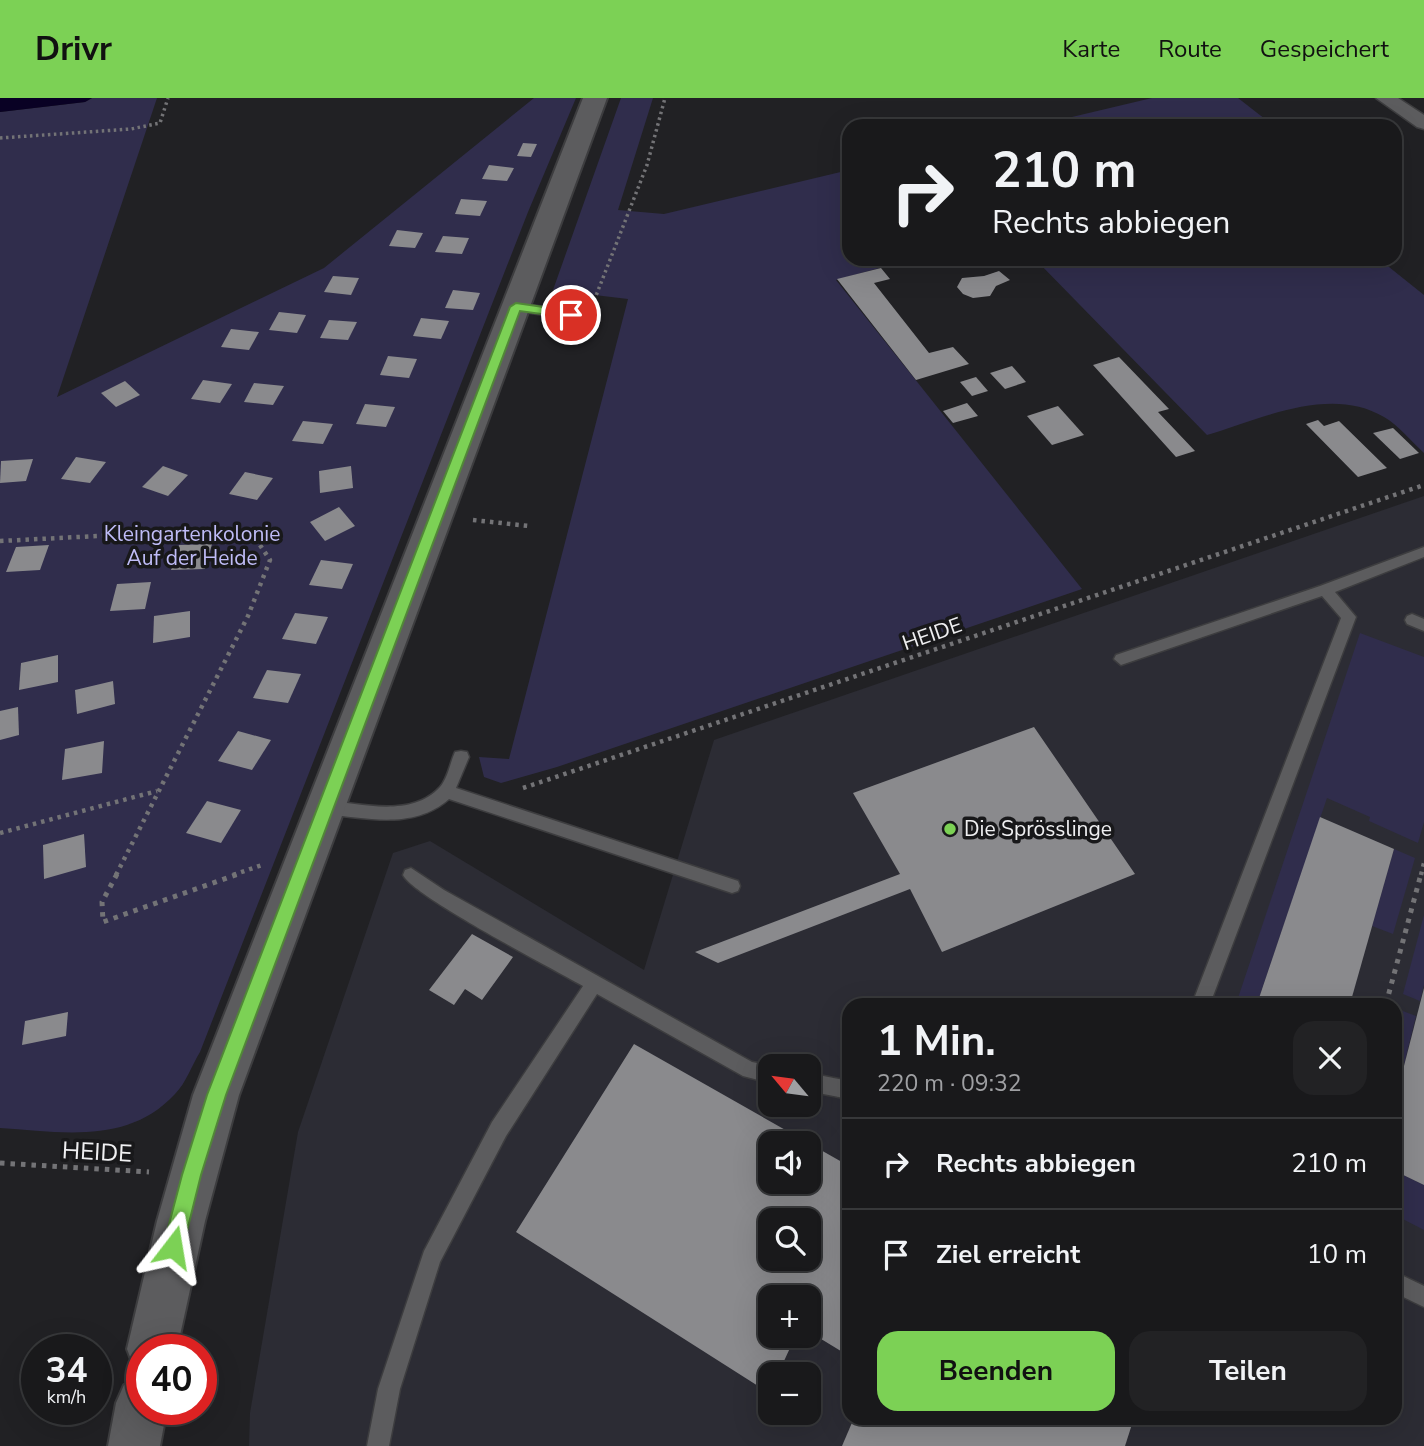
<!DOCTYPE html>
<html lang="de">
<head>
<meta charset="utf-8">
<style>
	body { margin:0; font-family:"Nunito Sans",sans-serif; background:#222224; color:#f1f3f6; height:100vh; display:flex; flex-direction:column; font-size:26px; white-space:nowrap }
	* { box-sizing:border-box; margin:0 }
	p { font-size:23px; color:#9fa0a3 }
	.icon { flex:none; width:38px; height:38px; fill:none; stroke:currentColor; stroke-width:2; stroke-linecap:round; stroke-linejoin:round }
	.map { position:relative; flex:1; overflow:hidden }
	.drawer { position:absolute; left:842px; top:900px; width:560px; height:427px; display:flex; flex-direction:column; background:#19191b; border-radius:21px; box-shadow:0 7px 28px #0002,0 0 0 2px #37383a }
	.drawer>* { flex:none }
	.banner { position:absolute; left:842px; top:21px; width:560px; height:147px; border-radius:21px; box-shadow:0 7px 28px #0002,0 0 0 2px #37383a; background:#19191b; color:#f1f3f6; overflow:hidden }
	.needle { width:46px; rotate:299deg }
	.controls { position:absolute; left:758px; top:956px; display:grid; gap:14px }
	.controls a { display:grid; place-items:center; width:63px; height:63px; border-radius:14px; background:#19191b; box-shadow:0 7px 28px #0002,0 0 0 2px #37383a; font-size:35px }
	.speed { position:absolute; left:21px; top:1236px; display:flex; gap:14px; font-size:35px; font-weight:700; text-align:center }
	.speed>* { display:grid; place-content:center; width:91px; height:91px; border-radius:50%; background:#19191b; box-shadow:0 7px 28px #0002,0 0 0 2px #37383a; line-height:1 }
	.speed small { font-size:18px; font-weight:400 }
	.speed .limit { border:10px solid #d22; background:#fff; color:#111 }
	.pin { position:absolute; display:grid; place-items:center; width:60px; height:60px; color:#fff; margin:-30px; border:4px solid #fff; border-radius:50%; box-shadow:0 2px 7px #0007 }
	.me { position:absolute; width:77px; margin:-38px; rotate:14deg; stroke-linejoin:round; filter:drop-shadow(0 0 5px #0008) }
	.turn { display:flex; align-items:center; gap:24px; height:147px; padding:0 35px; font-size:32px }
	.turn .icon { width:91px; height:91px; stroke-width:2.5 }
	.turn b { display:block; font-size:49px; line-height:60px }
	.round { display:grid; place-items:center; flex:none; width:74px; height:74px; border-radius:21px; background:#222224 }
	.summary { display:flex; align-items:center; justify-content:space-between; height:119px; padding:0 35px }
	h1 { font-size:42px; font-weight:700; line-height:52px }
	.button { display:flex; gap:14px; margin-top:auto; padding:14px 35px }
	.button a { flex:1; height:80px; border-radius:21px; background:#7cd155; color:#111; font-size:28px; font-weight:700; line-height:80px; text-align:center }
	.button a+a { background:#222224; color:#f1f3f6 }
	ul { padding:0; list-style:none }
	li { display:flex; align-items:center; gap:21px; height:91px; padding:0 35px; border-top:2px solid #37383a }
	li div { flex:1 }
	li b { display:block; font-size:26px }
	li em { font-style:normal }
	header { display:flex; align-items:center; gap:42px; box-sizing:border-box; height:98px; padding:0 35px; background:#7cd155; color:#111 }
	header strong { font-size:33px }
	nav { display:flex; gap:38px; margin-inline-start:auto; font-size:24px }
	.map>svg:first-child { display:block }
	.built { fill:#2c2c34; fill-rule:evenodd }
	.green { fill:#302d4c }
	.water { fill:#090124 }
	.building { fill:#8a8a8d; fill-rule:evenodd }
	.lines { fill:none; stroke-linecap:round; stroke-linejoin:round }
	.lane-casing { stroke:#3d3d3f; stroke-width:3 }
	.street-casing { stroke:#3d3d3f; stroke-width:3 }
	.secondary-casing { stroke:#3d3d3f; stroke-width:4 }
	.path-far2 { stroke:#737376; stroke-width:3.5; stroke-dasharray:2.5 3.5; stroke-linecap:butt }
	.path-far1 { stroke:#737376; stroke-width:4.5; stroke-dasharray:3.5 5; stroke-linecap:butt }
	.path { stroke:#737376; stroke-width:5; stroke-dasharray:4.5 6; stroke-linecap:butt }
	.lane { fill:#5c5c5e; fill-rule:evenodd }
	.street { fill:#5c5c5e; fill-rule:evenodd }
	.secondary { fill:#5c5c5e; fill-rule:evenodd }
	.route { fill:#7cd155; stroke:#518837; stroke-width:2 }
	.poi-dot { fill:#7cd155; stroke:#18181a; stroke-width:2.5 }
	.labels { text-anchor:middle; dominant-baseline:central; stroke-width:7; stroke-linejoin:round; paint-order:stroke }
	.park-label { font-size:21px; fill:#bfbcf7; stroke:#18181a }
	.street-label { font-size:21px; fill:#efeff1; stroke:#18181a }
	.poi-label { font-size:21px; fill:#efeff1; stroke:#18181a; text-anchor:start }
	.near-street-label { font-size:24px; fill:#efeff1; stroke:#18181a }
</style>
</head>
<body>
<header>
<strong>Drivr</strong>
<nav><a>Karte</a><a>Route</a><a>Gespeichert</a></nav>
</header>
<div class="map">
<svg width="1424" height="1348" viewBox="0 0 1424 1348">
	<rect width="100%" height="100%" fill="#212124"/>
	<path class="built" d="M1424 398V1348H249L250 1315 298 1034 393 755 430 743 644 872 714 642ZM849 906H1395V1320H849ZM770 968H808V1006H770ZM770 1045H808V1083H770ZM770 1122H808V1160H770ZM770 1199H808V1237H770ZM770 1276H808V1314H770Z"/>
	<g class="green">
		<path d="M92 0H157L57 299 324 170 534 0H576L528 114 200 954C192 967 186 985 175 996 128 1047 61 1034 0 1030V14L85 4Z"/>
		<path d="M621 0H653L618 112 664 116 849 72V161H912L836 182 1082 491 557 669 501 685 484 679 479 659 509 661 628 201 553 192Z"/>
		<path d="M1152 0H1238L1274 28H1034Z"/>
		<path d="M1035 161H1379L1424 197V355C1411 343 1398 327 1384 319 1330 287 1261 321 1207 337Z"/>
		<path d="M1360 535 1424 559V724L1418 745 1369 723 1370 719 1327 700 1257 906H1236Z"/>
		<path d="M1394 751 1415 760 1393 836 1372 828Z"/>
		<path d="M1424 817V887L1420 903 1403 896Z"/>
		<path d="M1400 912 1416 918 1395 1003V931Z"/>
		<path d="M1395 1073 1424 1087V1132L1395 1117Z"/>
	</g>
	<path class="water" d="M0 0H92L85 4 0 14Z"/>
	<g class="building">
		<path d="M523 45 537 46 531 59 517 58Z"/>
		<path d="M489 67 514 70 507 83 482 81Z"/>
		<path d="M461 101 487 103 480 118 455 116Z"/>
		<path d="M397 132 423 135 415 150 389 148Z"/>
		<path d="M443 138 469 140 462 156 435 154Z"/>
		<path d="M881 170 890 181 874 185 929 255 953 249 969 266 916 282 837 181Z"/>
		<path d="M999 173 1010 182 996 188 990 198 973 200 963 196 957 189 962 180 984 178Z"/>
		<path d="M333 178 359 180 351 197 324 194Z"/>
		<path d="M453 192 480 195 473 212 445 210Z"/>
		<path d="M279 214 306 217 297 235 269 232Z"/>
		<path d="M421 220 449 223 441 241 413 238Z"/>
		<path d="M329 222 357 224 348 242 320 240Z"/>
		<path d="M231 231 259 234 249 252 221 249Z"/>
		<path d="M388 258 417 261 409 280 380 277Z"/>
		<path d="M1119 259 1169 311 1158 314 1195 353 1176 359 1093 267Z"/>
		<path d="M1012 268 1026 284 1005 291 990 275Z"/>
		<path d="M976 279 988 293 972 298 960 284Z"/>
		<path d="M203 282 232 286 220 305 191 301Z"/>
		<path d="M125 283 140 297 116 309 101 295Z"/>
		<path d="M254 285 284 288 273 307 244 304Z"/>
		<path d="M967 305 978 318 953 325 943 313Z"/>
		<path d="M365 306 395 309 386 329 356 326Z"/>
		<path d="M1058 308 1084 337 1052 347 1027 318Z"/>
		<path d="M1318 322 1324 328 1339 323 1387 370 1358 379 1306 326Z"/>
		<path d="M303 323 333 326 323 346 292 343Z"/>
		<path d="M1393 330 1419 355 1400 361 1373 335Z"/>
		<path d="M76 359 106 364 90 385 61 381Z"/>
		<path d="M33 361 26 383 0 385 1 363Z"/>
		<path d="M163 368 188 377 168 398 142 389Z"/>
		<path d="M351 368 353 390 320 395 319 373Z"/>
		<path d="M245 374 273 380 257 402 229 396Z"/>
		<path d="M339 409 355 428 325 443 310 424Z"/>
		<path d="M212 446 205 471 171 472 179 447Z"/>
		<path d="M49 447 40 472 6 474 16 449Z"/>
		<path d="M321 462 353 466 342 491 309 487Z"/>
		<path d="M151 484 145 511 110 513 117 486Z"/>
		<path d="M190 513V539L153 545 154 518Z"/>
		<path d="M295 515 328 519 316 546 282 541Z"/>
		<path d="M58 557V584L19 592 21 565Z"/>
		<path d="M267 572 301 576 288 605 253 600Z"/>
		<path d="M113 583 115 606 77 616 75 592Z"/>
		<path d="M18 609 19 637 0 642V613Z"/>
		<path d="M1034 629 1135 776 942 854 910 791 718 865 695 854 900 776 853 695Z"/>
		<path d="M238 633 271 642 252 672 218 663Z"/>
		<path d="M104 643 102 675 62 682 65 651Z"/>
		<path d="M207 703 241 712 221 745 186 735Z"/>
		<path d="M1320 719 1394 751 1350 906H1257Z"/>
		<path d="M84 736 86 769 44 781 43 747Z"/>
		<path d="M472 836 513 859 482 902 465 891 454 907 429 892Z"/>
		<path d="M1424 890V1087L1395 1073V1003Z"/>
		<path d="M68 914 66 938 22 947 25 923Z"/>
		<path d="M634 946 849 1068V1258L808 1233V1199H770V1237H796L778 1276H770L769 1295 516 1134ZM770 1045H808V1083H770ZM770 1122H808V1160H770Z"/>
		<path d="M854 1320H1134L1125 1348H842Z"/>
	</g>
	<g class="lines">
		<defs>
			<g id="lane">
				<path d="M516 205 571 213 577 217 571 221 512 212V206Z"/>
				<path d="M1424 449V459L1335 494 1356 519 1210 906H1192L1341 520 1322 498 1121 567 1114 561 1116 557 1320 488Z"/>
				<path d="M1412 516 1424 521V533L1407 526 1405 522 1407 518Z"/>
				<path d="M461 653 467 654 469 659 456 690 732 781 738 783 740 788 738 793 732 795 449 701C414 732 367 720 325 716L319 714 317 709 319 704 325 702C361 706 412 720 440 689 448 680 450 665 455 654Z"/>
				<path d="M411 770 444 792 752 964 772 968 770 985 743 978 597 896 506 1038 440 1164 400 1291 389 1348H367L378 1291 424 1153 492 1024 583 888C553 871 413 798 403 777L405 772Z"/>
				<path d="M808 975 849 983V1001L808 993Z"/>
				<path d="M1395 1174 1424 1188V1209L1395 1195Z"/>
			</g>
			<path id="street" d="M1376 0H1398L1424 17V31L1417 29Z"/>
			<g id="secondary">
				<path d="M583 0H607L239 997 205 1123 177 1251H142V1272L134 1269 127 1251 157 1123 193 997Z"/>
				<path d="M142 1279V1311H167L160 1348H108L116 1305 124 1287Z"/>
			</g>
		</defs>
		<use href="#lane" class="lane-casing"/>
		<use href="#street" class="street-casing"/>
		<use href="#secondary" class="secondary-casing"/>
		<g class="path-far2">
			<path d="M0 40 131 31 160 25 168 0"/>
			<path d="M592 208 647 67 665 0"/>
		</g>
		<g class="path-far1">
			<path d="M473 422 529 428"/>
			<path d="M0 443 215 432 258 444 270 462 248 518 116 777"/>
			<path d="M523 690 1424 387"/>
			<path d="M0 735 157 693"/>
			<path d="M233 777 262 767"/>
			<path d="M1421 777 1424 765"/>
		</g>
		<g class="path">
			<path d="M117 776 102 804 103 824 238 776"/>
			<path d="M1386 906 1421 776"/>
			<path d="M0 1065 149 1074"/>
		</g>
		<use href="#lane" class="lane"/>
		<use href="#street" class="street"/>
		<use href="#secondary" class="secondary"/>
	</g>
	<path class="route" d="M516 205 571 213 577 217 571 220 520 213 226 997 201 1077 183 1149 180 1156 173 1159 166 1156 163 1149 182 1077 207 997 510 209Z"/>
	<circle class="poi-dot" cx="950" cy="731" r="7"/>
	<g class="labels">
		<g class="park-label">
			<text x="192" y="436">Kleingartenkolonie<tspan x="192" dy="24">Auf der Heide</tspan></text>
		</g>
		<g class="street-label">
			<text transform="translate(932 536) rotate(-19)">HEIDE</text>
		</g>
		<g class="poi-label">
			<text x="964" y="731">Die Sprösslinge</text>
		</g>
		<g class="near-street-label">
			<text transform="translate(97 1054) rotate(3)">HEIDE</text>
		</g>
	</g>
</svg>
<div class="controls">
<a><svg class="needle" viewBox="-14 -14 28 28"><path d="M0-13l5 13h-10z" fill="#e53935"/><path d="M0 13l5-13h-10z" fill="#9fa0a3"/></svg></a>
<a><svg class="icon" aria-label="sound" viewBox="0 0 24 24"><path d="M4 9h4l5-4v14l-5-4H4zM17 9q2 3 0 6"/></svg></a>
<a><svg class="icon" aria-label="search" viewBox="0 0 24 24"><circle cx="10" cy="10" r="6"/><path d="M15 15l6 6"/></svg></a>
<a>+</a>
<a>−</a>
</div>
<div class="speed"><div>34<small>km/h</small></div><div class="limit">40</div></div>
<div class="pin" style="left:571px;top:217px;background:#d93025"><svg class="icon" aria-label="arrive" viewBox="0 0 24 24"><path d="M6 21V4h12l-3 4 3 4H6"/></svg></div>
<svg class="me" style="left:173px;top:1149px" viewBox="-20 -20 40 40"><path d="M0-17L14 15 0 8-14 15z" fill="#7cd155" stroke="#fff" stroke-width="4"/></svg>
<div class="banner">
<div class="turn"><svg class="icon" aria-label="right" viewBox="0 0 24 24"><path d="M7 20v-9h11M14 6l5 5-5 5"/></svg><div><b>210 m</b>Rechts abbiegen</div></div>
</div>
<section class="drawer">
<div class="summary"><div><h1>1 Min.</h1><p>220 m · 09:32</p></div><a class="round"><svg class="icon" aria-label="close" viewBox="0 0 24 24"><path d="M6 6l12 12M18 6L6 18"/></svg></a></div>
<ul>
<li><svg class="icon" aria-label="right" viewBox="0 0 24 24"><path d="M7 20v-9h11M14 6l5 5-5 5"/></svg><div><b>Rechts abbiegen</b></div><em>210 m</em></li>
<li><svg class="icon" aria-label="arrive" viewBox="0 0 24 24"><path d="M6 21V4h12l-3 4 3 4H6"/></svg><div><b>Ziel erreicht</b></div><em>10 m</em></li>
</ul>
<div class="button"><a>Beenden</a><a>Teilen</a></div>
</section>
</div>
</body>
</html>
